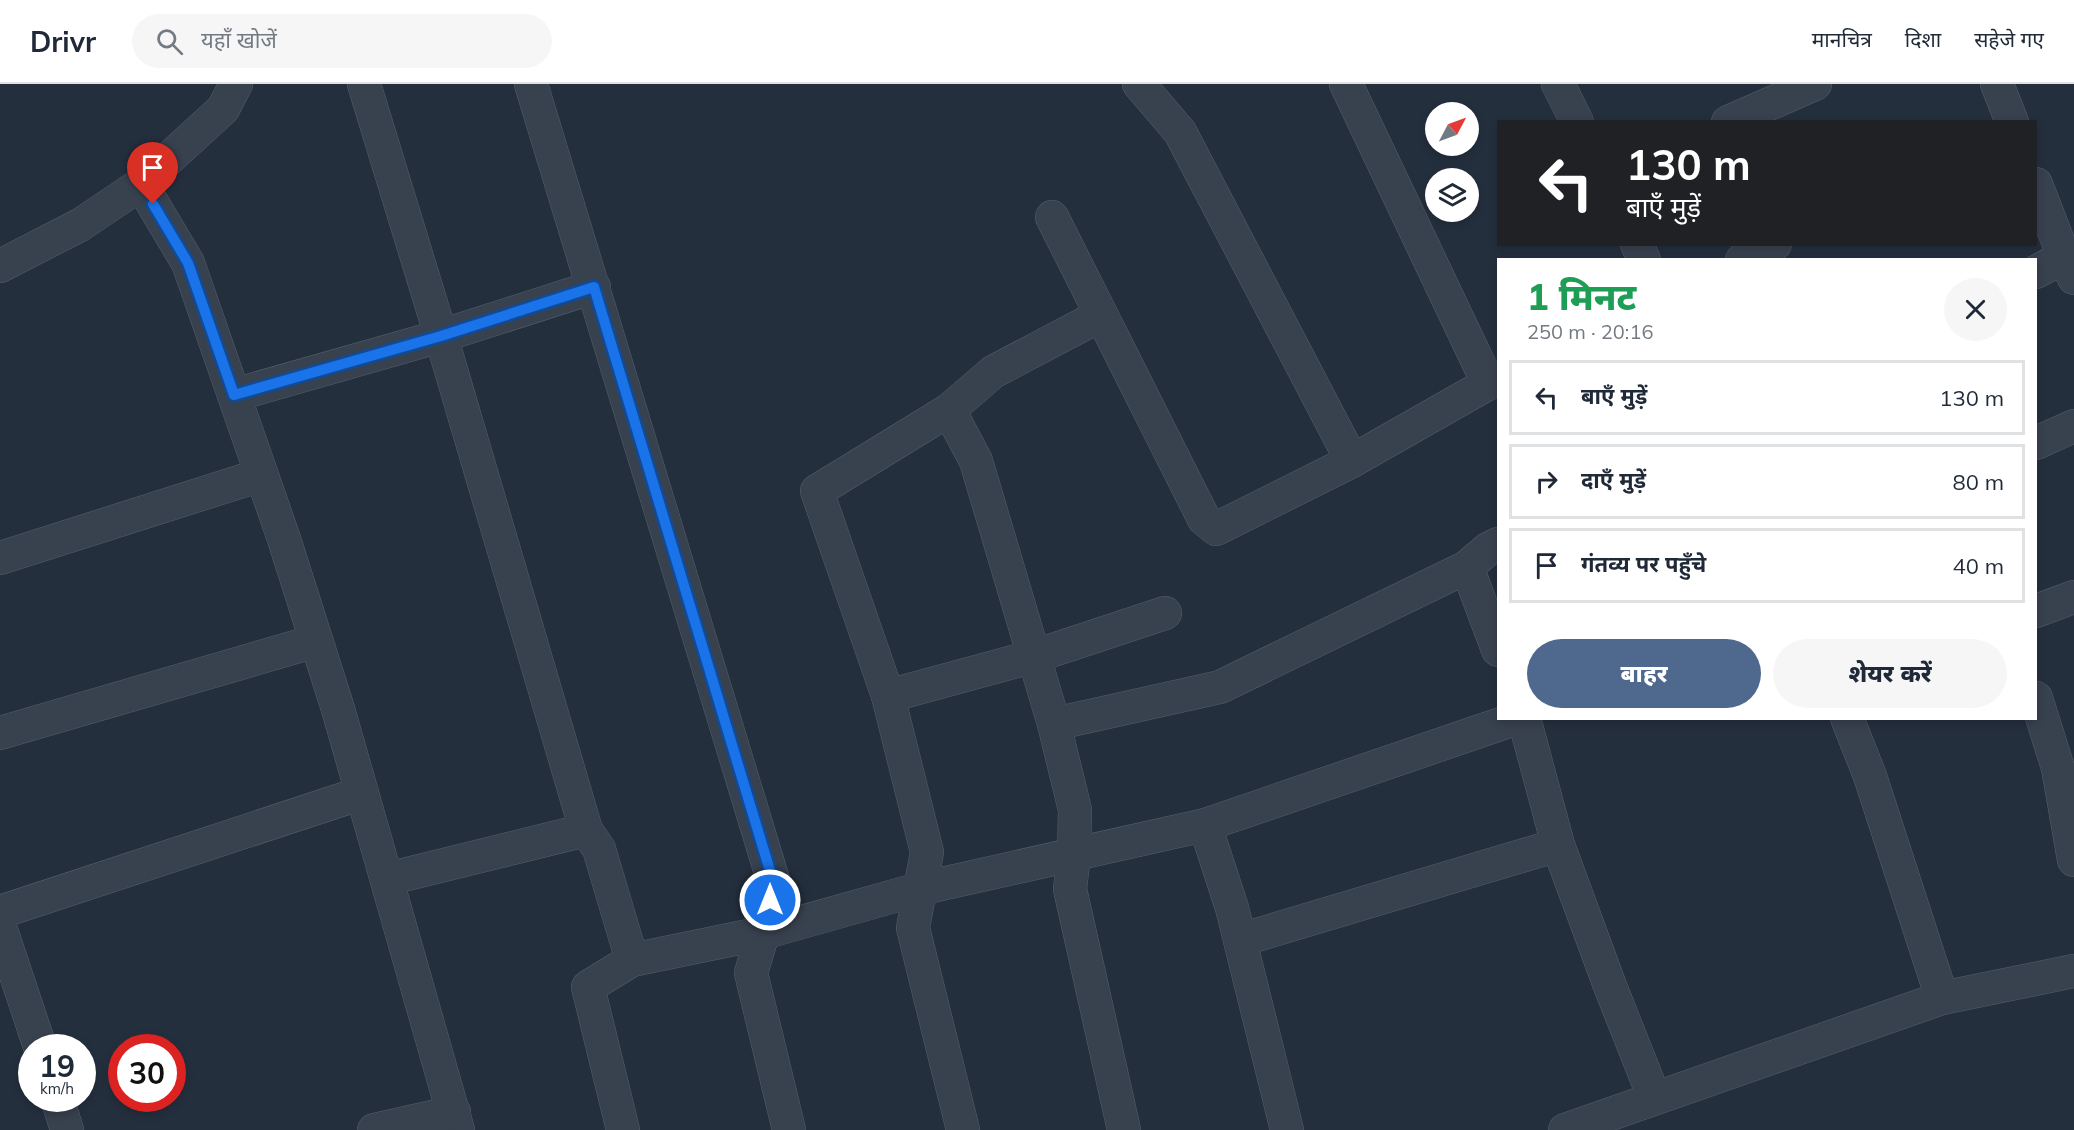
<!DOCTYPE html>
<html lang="hi">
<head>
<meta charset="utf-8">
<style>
	body { margin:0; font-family:Mulish,"Noto Sans Devanagari",sans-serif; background:#f6f6f7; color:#1f2937; height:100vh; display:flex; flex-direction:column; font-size:22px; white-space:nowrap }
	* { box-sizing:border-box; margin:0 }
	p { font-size:20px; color:#747a83 }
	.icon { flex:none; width:33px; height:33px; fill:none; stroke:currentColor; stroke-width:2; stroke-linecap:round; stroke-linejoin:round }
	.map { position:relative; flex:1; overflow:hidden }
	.sheet { position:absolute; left:1497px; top:174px; width:540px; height:462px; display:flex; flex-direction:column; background:#fff; border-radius:0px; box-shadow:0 3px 9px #0003 }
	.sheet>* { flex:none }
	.top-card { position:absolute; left:1497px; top:36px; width:540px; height:126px; border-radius:0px; box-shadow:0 3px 9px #0003; background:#202124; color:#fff; overflow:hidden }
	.needle { width:39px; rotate:49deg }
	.buttons { position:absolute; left:1425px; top:18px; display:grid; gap:12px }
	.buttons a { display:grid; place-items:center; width:54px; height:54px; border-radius:50%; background:#fff; box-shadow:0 3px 9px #0003; font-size:30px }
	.speed { position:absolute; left:18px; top:950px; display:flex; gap:12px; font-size:30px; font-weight:700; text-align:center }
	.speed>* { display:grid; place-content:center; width:78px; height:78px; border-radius:50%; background:#fff; box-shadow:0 3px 9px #0003; line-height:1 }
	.speed small { font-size:15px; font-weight:400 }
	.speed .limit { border:9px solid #d22; background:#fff; color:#111 }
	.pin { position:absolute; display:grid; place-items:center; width:51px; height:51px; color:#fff; margin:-62px -26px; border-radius:50% 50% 50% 0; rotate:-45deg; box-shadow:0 0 6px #0007 }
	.pin .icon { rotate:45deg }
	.me { position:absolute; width:66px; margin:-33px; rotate:0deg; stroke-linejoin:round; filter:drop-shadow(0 0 4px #0008) }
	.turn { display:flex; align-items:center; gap:21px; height:126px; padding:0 30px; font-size:27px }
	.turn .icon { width:78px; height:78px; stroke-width:2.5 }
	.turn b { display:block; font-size:42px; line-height:51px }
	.round { display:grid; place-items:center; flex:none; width:63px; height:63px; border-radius:32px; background:#f6f6f7 }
	.summary { display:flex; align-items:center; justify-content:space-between; height:102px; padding:0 30px }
	h1 { font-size:36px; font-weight:800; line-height:45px; color:#1e9e55 }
	.action { display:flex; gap:12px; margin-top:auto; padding:12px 30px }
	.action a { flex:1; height:69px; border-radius:36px; background:#4f688e; color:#fff; font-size:24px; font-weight:800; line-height:69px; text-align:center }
	.action a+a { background:#f6f6f7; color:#1f2937 }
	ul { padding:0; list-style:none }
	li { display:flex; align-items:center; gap:18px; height:75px; margin:0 12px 9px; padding:0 18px; border:3px solid #e0e1e3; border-radius:0px }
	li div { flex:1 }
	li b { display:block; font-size:22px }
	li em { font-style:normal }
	header { display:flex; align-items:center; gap:36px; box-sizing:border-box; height:84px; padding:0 30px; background:#fff; border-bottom:2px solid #e0e1e3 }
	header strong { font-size:28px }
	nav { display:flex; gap:33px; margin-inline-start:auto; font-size:21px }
	.search { width:420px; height:54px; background:#f6f6f7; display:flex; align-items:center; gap:15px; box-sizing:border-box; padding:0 21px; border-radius:33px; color:#747a83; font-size:22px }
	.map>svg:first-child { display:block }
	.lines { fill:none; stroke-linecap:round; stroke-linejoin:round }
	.minor-casing { stroke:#565f6c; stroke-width:34 }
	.tertiary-casing { stroke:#565f6c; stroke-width:34 }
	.minor { stroke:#38414e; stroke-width:33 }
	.tertiary { stroke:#38414e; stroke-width:33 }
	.route-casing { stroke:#114b97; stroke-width:15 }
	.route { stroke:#1a73e8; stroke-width:10 }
</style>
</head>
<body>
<header>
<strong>Drivr</strong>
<div class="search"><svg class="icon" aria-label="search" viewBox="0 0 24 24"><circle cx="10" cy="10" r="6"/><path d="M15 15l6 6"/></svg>यहाँ खोजें</div>
<nav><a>मानचित्र</a><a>दिशा</a><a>सहेजे गए</a></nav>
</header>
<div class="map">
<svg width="2074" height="1046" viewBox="0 0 2074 1046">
	<rect width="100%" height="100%" fill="#242f3e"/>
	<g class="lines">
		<defs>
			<g id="minor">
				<path d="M364 0 441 252 586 746 599 765 632 876"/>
				<path d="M531 0 774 799 763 849 751 889 789 1046"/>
				<path d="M1139 0 1180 48 1352 377"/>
				<path d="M1346 0 1488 299"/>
				<path d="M1558 0 1577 38"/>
				<path d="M1997 0 2012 38"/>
				<path d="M1728 38 1815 0"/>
				<path d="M141 100 188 179 284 455 338 625 458 1046"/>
				<path d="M2036 100 2064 173 2074 194"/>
				<path d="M1052 133 1204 435 1216 445 1352 377 1498 294"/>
				<path d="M1637 160 1644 176"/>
				<path d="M1742 176 1775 160"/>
				<path d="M2036 188 2064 173"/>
				<path d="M234 311 441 252 594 203"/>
				<path d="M949 326 976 377 1054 640 1075 726 1074 771 1070 805 1124 1046"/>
				<path d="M2036 359 2074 342"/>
				<path d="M0 474 261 391"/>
				<path d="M1467 483 1498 566"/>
				<path d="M2036 527 2074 513"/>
				<path d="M888 612 1035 572 1165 529"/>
				<path d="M2036 614 2058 684 2074 776"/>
				<path d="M1524 634 1558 761 1610 902 1654 1013"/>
				<path d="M1847 634 1870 692 1942 914"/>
				<path d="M1054 640 1220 603 1467 483 1488 465 1498 460"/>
				<path d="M0 649 316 557"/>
				<path d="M1205 741 1232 824 1287 1046"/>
				<path d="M387 795 586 746"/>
				<path d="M0 828 362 709"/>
				<path d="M0 843 40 963"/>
				<path d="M1240 856 1558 761"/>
				<path d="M57 1014 67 1046"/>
				<path d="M374 1046 454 1028"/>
				<path d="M623 1046 588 903 632 876 763 849 919 805 1205 741 1518 634"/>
				<path d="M963 1046 913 844 927 768 888 612 817 407 949 326 993 288 1101 231"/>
				<path d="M1565 1046 1942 914 2074 887"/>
			</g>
			<path id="tertiary" d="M0 182 80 141 141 100 223 25 236 0"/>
		</defs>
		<use href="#minor" class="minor-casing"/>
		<use href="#tertiary" class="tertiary-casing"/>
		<use href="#minor" class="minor"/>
		<use href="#tertiary" class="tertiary"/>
	</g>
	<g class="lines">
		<defs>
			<path id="route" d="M153 120 188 179 234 311 441 252 594 203 774 800 770 816"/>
		</defs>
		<use href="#route" class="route-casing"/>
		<use href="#route" class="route"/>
	</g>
</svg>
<div class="buttons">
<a><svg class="needle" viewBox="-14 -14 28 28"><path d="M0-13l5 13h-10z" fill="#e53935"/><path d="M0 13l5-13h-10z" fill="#747a83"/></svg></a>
<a><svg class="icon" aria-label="layers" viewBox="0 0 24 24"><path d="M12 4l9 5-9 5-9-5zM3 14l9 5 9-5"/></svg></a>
</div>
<div class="speed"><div>19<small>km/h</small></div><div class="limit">30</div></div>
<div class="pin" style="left:153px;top:120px;background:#d93025"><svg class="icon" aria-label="arrive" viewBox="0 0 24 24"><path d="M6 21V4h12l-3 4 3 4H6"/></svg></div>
<svg class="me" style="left:770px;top:816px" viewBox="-20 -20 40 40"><circle r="17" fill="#1a73e8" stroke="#fff" stroke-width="3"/><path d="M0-11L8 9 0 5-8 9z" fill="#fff"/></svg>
<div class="top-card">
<div class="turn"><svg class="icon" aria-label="left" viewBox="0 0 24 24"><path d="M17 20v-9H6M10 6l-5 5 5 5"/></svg><div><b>130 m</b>बाएँ मुड़ें</div></div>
</div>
<section class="sheet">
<div class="summary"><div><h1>1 मिनट</h1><p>250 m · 20:16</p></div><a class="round"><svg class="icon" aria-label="close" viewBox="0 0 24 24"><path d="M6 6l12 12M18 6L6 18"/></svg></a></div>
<ul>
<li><svg class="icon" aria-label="left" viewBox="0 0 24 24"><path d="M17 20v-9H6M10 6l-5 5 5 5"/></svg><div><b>बाएँ मुड़ें</b></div><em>130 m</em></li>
<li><svg class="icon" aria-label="right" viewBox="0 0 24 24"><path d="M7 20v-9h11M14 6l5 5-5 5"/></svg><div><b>दाएँ मुड़ें</b></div><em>80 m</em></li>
<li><svg class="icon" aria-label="arrive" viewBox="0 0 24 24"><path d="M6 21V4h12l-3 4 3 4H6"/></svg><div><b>गंतव्य पर पहुँचे</b></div><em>40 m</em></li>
</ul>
<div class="action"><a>बाहर</a><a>शेयर करें</a></div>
</section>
</div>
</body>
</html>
